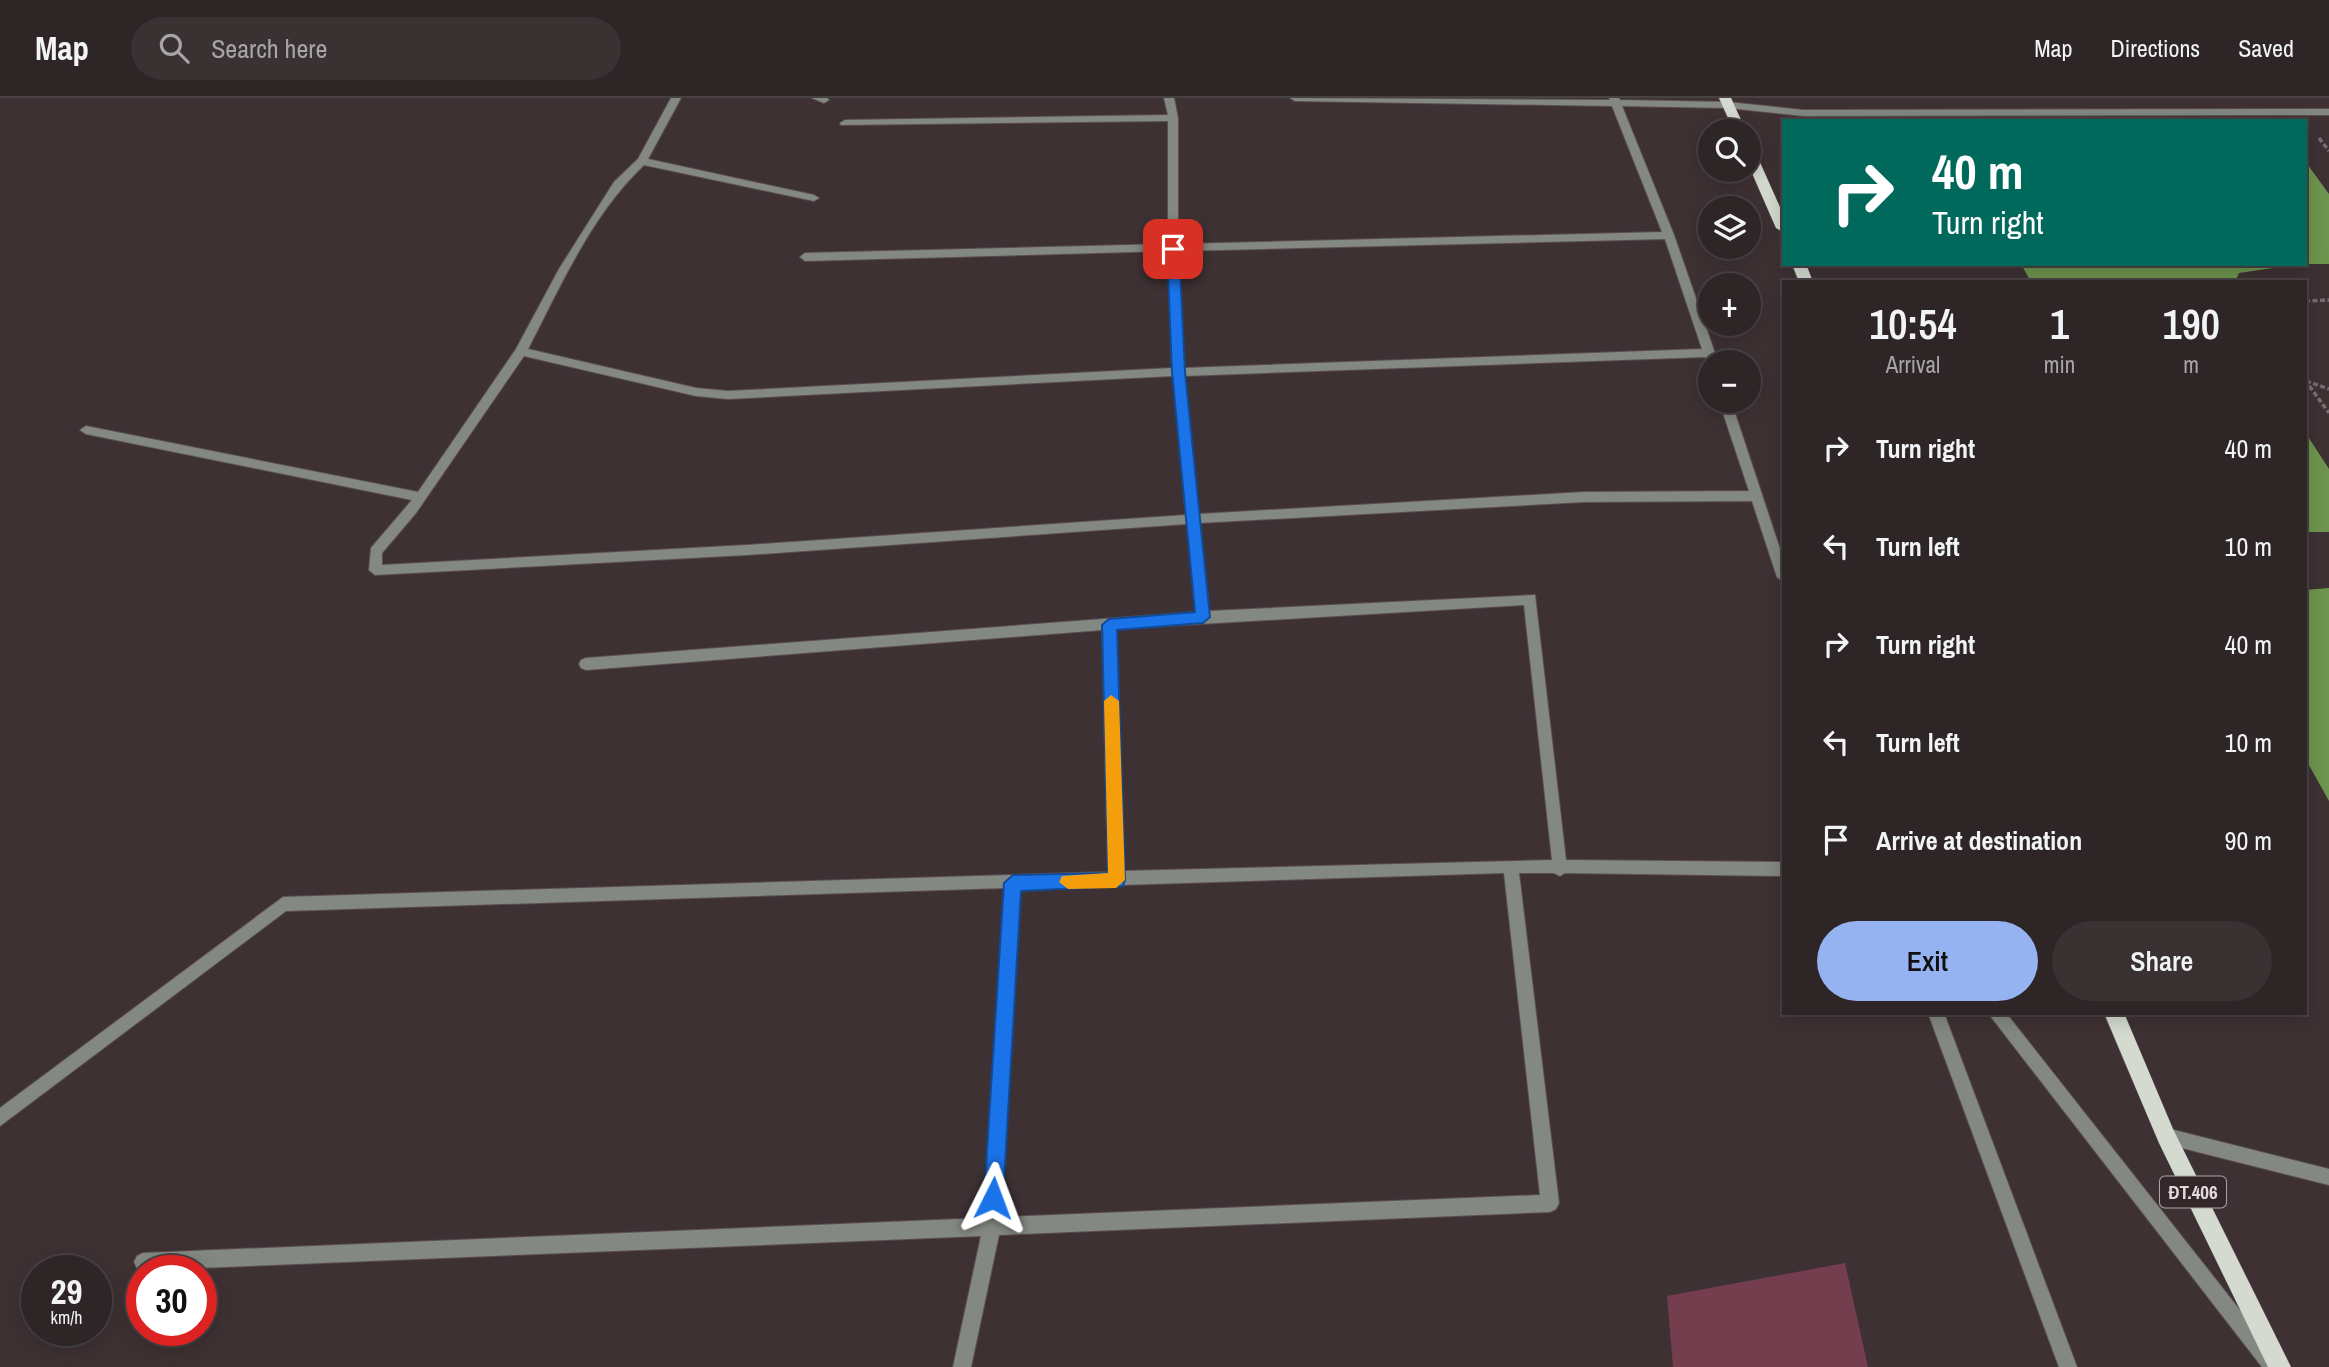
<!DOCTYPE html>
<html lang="en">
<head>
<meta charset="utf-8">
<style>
	body { margin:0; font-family:"Archivo Narrow",sans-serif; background:#3a3133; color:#f1f3f6; height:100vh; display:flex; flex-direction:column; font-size:26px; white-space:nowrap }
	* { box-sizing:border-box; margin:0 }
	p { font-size:23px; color:#a7a5a7 }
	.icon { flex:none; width:38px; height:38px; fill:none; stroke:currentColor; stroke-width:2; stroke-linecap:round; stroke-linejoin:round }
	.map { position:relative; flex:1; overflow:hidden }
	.panel { position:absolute; left:1782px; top:182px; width:525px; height:735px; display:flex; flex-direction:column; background:#2e2527; border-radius:0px; box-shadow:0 4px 18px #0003,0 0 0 2px #494244 }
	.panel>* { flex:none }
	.banner { position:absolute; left:1782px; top:21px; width:525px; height:147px; border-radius:0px; box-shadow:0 4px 18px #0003,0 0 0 2px #494244; background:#00695c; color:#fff; overflow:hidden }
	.controls { position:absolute; left:1698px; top:21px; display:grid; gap:14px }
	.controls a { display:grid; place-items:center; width:63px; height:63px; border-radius:50%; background:#2e2527; box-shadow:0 4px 18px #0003,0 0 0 2px #494244; font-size:35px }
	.speed { position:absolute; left:21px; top:1157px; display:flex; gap:14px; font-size:35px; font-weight:700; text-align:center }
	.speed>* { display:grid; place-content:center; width:91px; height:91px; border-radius:50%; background:#2e2527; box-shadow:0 4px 18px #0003,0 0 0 2px #494244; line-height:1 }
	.speed small { font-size:18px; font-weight:400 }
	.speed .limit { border:10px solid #d22; background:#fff; color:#111 }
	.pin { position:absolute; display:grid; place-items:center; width:60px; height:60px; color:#fff; margin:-30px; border-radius:14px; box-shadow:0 4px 10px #0006 }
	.me { position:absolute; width:77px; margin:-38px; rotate:3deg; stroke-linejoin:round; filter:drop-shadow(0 0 5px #0008) }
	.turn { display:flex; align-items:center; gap:24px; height:147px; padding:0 35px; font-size:32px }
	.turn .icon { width:91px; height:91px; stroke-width:2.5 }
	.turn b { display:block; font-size:49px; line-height:60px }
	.eta { display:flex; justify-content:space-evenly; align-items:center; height:119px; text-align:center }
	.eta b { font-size:42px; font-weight:600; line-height:49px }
	.cta { display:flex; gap:14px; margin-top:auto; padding:14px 35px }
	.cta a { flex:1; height:80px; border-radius:42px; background:#95b2f1; color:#111; font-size:28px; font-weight:600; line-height:80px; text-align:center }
	.cta a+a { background:#3a3133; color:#f1f3f6 }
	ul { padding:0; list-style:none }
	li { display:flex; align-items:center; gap:21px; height:98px; padding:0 35px }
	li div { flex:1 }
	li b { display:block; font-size:26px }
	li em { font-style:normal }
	header { display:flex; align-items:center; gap:42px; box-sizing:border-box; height:98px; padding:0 35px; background:#2e2527; border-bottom:2px solid #494244 }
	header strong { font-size:33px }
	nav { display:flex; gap:38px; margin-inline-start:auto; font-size:24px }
	.search { width:490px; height:63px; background:#3a3133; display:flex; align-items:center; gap:18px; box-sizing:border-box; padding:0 24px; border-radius:38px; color:#a7a5a7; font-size:26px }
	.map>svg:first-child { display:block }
	.green { fill:#743e4f }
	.water { fill:#6e954e }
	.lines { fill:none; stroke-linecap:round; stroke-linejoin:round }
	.minor-casing { stroke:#5c4f52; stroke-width:2 }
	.primary-casing { stroke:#5c4f52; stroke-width:1 }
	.path { stroke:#796d70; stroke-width:3.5; stroke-dasharray:5 2.5; stroke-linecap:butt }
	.minor { fill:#848882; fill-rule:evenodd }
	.primary { fill:#d4dacf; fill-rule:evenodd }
	.route { fill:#1a73e8; stroke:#114b97; stroke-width:2 }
	.slow { fill:#f59e0b }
	.labels { text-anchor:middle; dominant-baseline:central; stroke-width:7; stroke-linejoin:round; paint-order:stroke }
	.shield { fill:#34272a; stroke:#aea4a7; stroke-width:2 }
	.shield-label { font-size:19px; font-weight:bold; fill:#e3dadc }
</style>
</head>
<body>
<header>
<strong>Map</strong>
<div class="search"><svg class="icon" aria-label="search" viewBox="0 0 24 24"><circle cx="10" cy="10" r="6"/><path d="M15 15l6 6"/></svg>Search here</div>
<nav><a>Map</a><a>Directions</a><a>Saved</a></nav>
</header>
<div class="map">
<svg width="2329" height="1269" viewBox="0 0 2329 1269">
	<rect width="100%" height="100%" fill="#3e3134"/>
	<path class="green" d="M1845 1165 1868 1269H1673L1667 1198Z"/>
	<g class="water">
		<path d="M2305 63 2329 96V166H2300L2239 175 2235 184H2031L2021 166H2305Z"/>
		<path d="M2305 334 2329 371V434H2305Z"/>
		<path d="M2329 490V703L2305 660V492Z"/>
	</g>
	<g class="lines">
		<defs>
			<g id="minor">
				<path d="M671 0H681L648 61 814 97 819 100 814 103 644 67C592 116 561 187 528 251L696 290 728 293 1172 270 1168 153 805 163 800 159 805 155 1168 146V23L841 27 840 25 845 22 1168 17 1164 0H1174L1178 20V146L1662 134 1612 8 1295 3 1290 0 1610 2 1609 0H1619L1620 2 1728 4 1803 12 2329 11V17L1803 18 1728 10 1622 8 1674 137 1717 261 1715 264H1707L1705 259 1184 278 1199 416 1584 394 1749 393 1719 303H1731L1783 460V484L1777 479 1752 403 1584 404 1200 425 1209 513 1535 497 1566 762 1783 764V778L1565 775 1560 778 1554 775H1519L1559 1105 1556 1111 1550 1114 999 1137 971 1269H953L981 1138 150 1172 137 1170 134 1164 137 1158 143 1155 984 1120 1005 790 286 813 0 1028V1010L283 799 1108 774 1102 532 586 572 581 570 579 566 581 562 586 560 1196 514 1187 426 747 457 375 477 369 472 371 450 412 402 86 336 80 332 86 328 418 394 516 251 559 171 614 84 638 61ZM1665 141 1702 251 1184 270 1178 153ZM524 258 696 298 728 301 1173 278 1186 417 747 447 382 467V455L416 415ZM1524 507 1552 762 1123 773 1116 531ZM1504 775 1540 1097 1001 1119 1020 790 1116 789 1121 787Z"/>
				<path d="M812 0H827L829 2 824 5Z"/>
				<path d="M1928 915H1944L2077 1269H2059Z"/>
				<path d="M1988 915H2006L2280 1263 2283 1269H2262Z"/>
				<path d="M2166 1030 2329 1071V1087L2166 1046 2160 1044 2158 1038 2160 1032Z"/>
			</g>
			<g id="primary">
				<path d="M1719 0H1731L1746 33H1734Z"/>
				<path d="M1748 47 1754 51 1783 116V134L1776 130 1748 66Z"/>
				<path d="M1792 166H1806L1813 184H1799Z"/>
				<path d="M2104 915H2124L2173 1031 2291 1269H2268L2159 1045Z"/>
			</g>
		</defs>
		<use href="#minor" class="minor-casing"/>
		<use href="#primary" class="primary-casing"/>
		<g class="path">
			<path d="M2319 40 2329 53"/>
			<path d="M2305 203 2329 202"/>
			<path d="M2305 282 2329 315"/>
			<path d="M2306 283 2329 291"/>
		</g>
		<use href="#minor" class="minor"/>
		<use href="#primary" class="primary"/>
	</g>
	<path class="route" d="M1173 147 1179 151 1185 274 1210 519 1203 525 1117 532 1125 782 1123 788 1021 793 1003 1100 1000 1107 993 1110 987 1107 984 1100 1004 785 1013 777 1108 775 1102 527 1109 521 1195 514 1172 274 1167 151Z"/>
	<path class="slow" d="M1111 597 1119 603 1125 782 1116 790 1068 791 1059 784 1062 778 1108 775 1104 603Z"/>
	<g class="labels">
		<rect class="shield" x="2160" y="1078.5" width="66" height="31" rx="5"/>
		<g class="shield-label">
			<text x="2193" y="1094">ĐT.406</text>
		</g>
	</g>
</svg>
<div class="controls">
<a><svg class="icon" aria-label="search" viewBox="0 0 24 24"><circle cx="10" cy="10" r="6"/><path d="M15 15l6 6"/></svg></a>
<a><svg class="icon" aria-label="layers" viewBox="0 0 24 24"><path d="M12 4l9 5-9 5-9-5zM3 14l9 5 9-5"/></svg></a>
<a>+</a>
<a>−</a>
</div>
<div class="speed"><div>29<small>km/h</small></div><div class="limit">30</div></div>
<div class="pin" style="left:1173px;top:151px;background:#d93025"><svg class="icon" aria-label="arrive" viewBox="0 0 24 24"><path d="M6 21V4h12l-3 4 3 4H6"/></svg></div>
<svg class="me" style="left:993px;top:1100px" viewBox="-20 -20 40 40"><path d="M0-17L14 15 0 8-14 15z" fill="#1a73e8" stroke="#fff" stroke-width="4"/></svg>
<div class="banner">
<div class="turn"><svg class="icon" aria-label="right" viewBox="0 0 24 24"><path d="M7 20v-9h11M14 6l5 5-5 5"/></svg><div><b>40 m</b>Turn right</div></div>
</div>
<section class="panel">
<div class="eta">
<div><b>10:54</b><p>Arrival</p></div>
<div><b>1</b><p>min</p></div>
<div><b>190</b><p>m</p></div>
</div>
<ul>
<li><svg class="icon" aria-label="right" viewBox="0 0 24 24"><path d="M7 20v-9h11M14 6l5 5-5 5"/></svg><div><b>Turn right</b></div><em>40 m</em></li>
<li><svg class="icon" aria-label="left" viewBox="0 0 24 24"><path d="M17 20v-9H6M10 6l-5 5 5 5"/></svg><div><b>Turn left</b></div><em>10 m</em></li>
<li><svg class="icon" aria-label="right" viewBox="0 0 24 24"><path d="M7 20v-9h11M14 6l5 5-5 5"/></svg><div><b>Turn right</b></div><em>40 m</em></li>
<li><svg class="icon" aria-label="left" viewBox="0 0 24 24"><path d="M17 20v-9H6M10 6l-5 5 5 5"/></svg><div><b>Turn left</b></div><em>10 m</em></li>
<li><svg class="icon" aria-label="arrive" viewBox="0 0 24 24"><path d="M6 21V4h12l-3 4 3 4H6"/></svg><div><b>Arrive at destination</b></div><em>90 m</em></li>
</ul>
<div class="cta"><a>Exit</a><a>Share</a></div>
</section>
</div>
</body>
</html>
